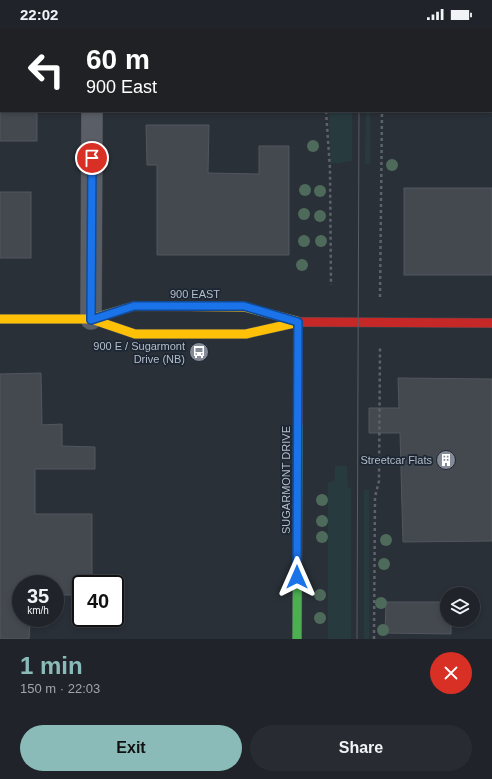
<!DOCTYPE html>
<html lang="en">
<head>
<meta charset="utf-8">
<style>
	body { margin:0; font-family:Helvetica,sans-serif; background:#282c32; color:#f1f3f6; height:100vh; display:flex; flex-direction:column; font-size:15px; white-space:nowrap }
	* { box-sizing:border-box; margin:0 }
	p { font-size:13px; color:#a2a4a8 }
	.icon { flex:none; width:22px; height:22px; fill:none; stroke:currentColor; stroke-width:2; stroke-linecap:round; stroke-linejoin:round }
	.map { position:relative; height:611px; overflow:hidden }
	.sheet { display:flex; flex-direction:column; background:#20242a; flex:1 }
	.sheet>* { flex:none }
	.banner { position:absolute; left:0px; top:0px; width:492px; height:84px; box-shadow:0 2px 6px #0003,0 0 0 1px #3d4147; background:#202124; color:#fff; overflow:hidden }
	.buttons { position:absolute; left:440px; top:559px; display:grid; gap:8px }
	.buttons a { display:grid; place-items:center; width:40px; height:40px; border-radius:50%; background:#20242a; box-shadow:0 2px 6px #0003,0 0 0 1px #3d4147; font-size:20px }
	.speed { position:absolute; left:12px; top:547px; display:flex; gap:8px; font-size:20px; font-weight:700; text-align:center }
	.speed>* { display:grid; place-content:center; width:52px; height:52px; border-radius:50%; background:#20242a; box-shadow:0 2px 6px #0003,0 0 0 1px #3d4147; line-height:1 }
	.speed small { font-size:10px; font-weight:400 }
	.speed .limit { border:2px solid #111; border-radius:6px; background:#fff; color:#111 }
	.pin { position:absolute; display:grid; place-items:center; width:34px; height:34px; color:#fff; margin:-17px; border:2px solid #fff; border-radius:50%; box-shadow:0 1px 4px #0007 }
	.me { position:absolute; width:44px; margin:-22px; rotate:0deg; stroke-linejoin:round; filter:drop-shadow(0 0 3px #0008) }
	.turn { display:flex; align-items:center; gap:14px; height:84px; padding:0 20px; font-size:18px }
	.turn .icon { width:52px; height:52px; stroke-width:2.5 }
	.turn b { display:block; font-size:28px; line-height:34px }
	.round { display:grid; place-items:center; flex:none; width:42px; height:42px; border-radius:21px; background:#282c32 }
	.headline { display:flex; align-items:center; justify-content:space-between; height:68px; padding:0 20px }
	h1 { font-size:24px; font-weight:700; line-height:30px; color:#8bbbb9 }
	.primary-button { display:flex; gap:8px; margin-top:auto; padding:8px 20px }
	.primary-button a { flex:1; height:46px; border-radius:24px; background:#8bbbb9; color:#111; font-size:16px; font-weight:700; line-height:46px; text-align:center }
	.primary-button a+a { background:#282c32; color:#f1f3f6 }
	.status { display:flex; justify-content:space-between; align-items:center; height:28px; padding:0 20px; background:#20242a; direction:ltr }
	.status svg { height:11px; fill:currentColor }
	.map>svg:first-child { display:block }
	.green { fill:#273a3e }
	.building { fill:#444950; stroke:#52575f }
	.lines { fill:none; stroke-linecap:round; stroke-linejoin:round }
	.lane-casing { stroke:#484c53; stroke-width:12 }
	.street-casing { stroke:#484c53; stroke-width:22 }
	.fast-casing { stroke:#484c53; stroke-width:10 }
	.slow-casing { stroke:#484c53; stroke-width:10 }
	.jam-casing { stroke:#484c53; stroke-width:10 }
	.path { stroke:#5d636a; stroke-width:2.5; stroke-dasharray:3 3; stroke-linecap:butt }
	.lane { stroke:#5a5e66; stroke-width:11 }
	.street { stroke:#5a5e66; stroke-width:21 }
	.fast { stroke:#4caf50; stroke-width:9 }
	.slow { stroke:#ffc107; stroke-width:9 }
	.jam { stroke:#c62828; stroke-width:9 }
	.tram { stroke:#595d64; stroke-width:1 }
	.tree { fill:#4e6a5a }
	.route-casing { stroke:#114b97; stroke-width:10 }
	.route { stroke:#1a73e8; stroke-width:7 }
	.labels { text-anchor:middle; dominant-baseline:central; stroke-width:3.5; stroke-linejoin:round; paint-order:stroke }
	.street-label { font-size:11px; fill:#b4bcc9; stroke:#1d2633 }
	.poi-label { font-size:11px; fill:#b4bcc9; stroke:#1d2633; text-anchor:end }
</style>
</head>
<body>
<div class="status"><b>22:02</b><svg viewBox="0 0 49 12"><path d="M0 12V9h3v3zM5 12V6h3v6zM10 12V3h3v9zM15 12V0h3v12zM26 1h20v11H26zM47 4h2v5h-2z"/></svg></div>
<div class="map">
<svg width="492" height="611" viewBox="0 0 492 611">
	<rect width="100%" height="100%" fill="#2a3038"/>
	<g class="green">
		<path d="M329 83H352V133L331 136Z"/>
		<path d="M366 83H370V135L365 137Z"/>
		<path d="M335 438H347L348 459 351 461V611H328V455L335 452Z"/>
		<rect x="364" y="462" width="5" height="149"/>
	</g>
	<g class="building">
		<rect x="0" y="83" width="37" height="30"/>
		<path d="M146 97H209L208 145 259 146V118H289V227H157V137H147Z"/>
		<rect x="404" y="160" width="88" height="87"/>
		<rect x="0" y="164" width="31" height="66"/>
		<path d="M41 345 42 397 62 396V418L95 419V441H35V486H92V556H81V567H55V556H21V590H30L29 611H0V346Z"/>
		<path d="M398 350 492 351V513L403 514 400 405H369V380H399Z"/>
		<path d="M386 574H447V592H451V606L385 605Z"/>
	</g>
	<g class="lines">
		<defs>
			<path id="lane" d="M0 41H1"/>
			<g id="street">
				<path d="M92 1V0"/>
				<path d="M91 291 92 83"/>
			</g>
			<path id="fast" d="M297 611 298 396"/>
			<g id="slow">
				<path d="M0 291H91L135 306H246L299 294"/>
				<path d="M91 291 134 278 244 279 297 293"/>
			</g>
			<g id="jam">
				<path d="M299 294 492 295"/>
				<path d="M298 396V294"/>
			</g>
		</defs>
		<use href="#lane" class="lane-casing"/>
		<use href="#street" class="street-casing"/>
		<use href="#fast" class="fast-casing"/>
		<use href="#slow" class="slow-casing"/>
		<use href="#jam" class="jam-casing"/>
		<g class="path">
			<path d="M315 0V1"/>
			<path d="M381 0V1"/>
			<path d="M326 83 330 141 331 257"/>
			<path d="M380 269 382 83"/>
			<path d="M374 611 375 469 379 453 380 320"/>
		</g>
		<use href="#lane" class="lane"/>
		<use href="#street" class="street"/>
		<use href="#fast" class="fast"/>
		<use href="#slow" class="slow"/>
		<use href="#jam" class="jam"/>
		<g class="tram">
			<path d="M359 1V0"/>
			<path d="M357 611 359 83"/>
		</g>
	</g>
	<g class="tree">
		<circle cx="313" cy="118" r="6"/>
		<circle cx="392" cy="137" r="6"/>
		<circle cx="305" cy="162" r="6"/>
		<circle cx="320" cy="163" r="6"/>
		<circle cx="304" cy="186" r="6"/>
		<circle cx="320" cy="188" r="6"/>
		<circle cx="304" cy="213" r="6"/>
		<circle cx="321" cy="213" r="6"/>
		<circle cx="302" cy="237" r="6"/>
		<circle cx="322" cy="472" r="6"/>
		<circle cx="322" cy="493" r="6"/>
		<circle cx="322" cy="509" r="6"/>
		<circle cx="386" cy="512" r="6"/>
		<circle cx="384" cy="536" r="6"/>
		<circle cx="320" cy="567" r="6"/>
		<circle cx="381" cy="575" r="6"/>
		<circle cx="320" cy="590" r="6"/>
		<circle cx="383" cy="602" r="6"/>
	</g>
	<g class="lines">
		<defs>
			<path id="route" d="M92 130 91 292 134 278H244L298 294 297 549"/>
		</defs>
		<use href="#route" class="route-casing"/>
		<use href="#route" class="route"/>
	</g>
	<defs>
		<symbol id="bus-disc" viewBox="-11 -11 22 22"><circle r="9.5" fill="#848b96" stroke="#1d2633"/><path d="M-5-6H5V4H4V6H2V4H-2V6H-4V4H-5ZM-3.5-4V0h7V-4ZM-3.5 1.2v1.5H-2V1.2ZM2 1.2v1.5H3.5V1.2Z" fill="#fff"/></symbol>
		<symbol id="building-disc" viewBox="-11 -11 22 22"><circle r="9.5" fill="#848b96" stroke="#1d2633"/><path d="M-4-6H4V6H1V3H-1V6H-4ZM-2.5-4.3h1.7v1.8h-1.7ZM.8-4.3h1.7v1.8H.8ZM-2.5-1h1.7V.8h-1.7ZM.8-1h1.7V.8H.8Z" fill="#fff"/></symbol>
	</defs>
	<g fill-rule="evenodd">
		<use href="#bus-disc" x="188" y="313" width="22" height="22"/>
		<use href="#building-disc" x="435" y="421" width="22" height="22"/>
	</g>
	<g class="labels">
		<g class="street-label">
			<text x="195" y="266">900 EAST</text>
			<text transform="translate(286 452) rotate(-90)">SUGARMONT DRIVE</text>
		</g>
		<g class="poi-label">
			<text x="185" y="318">900 E / Sugarmont<tspan x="185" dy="13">Drive (NB)</tspan></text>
			<text x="432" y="432">Streetcar Flats</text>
		</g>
	</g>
</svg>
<div class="buttons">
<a><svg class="icon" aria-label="layers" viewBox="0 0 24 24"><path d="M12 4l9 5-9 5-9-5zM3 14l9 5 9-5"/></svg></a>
</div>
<div class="speed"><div>35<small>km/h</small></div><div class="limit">40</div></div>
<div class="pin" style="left:92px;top:130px;background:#d93025"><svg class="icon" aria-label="arrive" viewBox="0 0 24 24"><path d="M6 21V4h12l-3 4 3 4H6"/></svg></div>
<svg class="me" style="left:297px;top:549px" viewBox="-20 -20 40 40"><path d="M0-17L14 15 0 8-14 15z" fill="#1a73e8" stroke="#fff" stroke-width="4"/></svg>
<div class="banner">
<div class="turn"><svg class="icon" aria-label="left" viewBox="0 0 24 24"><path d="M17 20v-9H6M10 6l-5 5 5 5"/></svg><div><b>60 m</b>900 East</div></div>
</div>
</div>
<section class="sheet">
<div class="headline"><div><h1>1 min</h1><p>150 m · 22:03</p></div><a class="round" style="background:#d93025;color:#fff"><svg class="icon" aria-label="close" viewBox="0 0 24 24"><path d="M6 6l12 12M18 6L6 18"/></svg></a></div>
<div class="primary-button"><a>Exit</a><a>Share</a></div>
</section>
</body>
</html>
